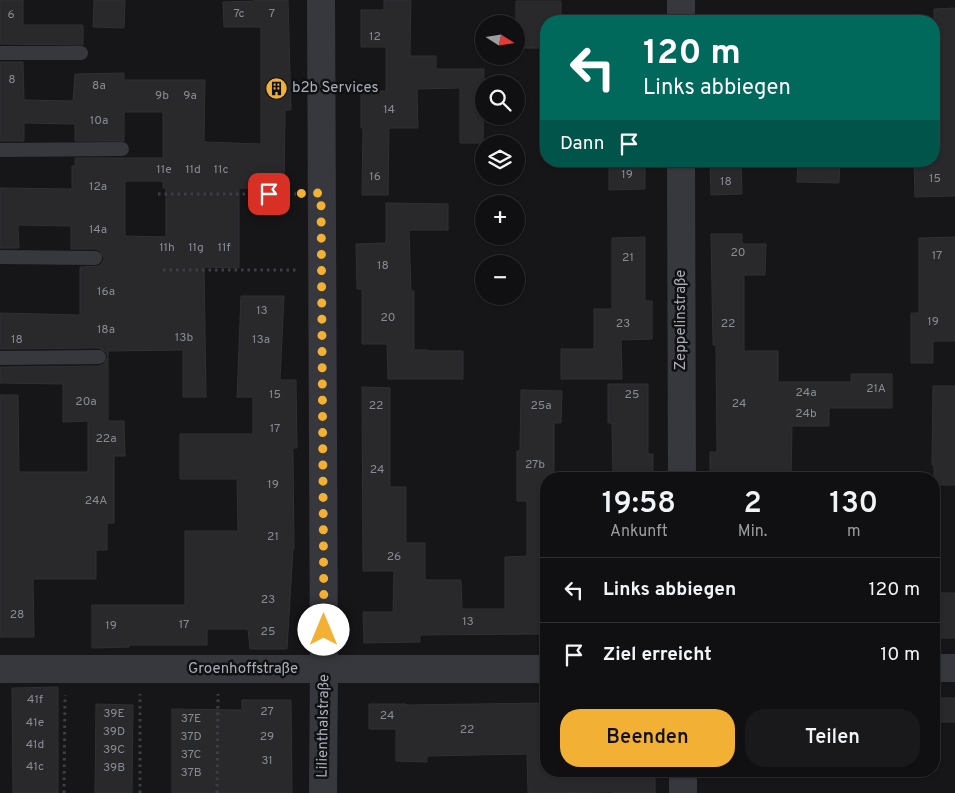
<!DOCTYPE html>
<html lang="de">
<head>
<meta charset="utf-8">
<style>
	body { margin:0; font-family:Overpass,sans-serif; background:#19191b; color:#f1f3f6; height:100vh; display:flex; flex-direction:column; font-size:19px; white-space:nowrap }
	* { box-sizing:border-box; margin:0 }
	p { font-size:16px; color:#9c9d9f }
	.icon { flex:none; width:28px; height:28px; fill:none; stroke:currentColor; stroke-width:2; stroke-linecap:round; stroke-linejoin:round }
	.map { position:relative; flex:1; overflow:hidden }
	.sheet { position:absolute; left:540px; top:472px; width:400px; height:305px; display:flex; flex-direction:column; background:#101012; border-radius:20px; box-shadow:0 1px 4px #0004,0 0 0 1px #303032 }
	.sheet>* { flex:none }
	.hud { position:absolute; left:540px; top:15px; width:400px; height:152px; border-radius:20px; box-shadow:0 1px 4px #0004,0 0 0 1px #303032; background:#00695c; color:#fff; overflow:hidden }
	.needle { width:32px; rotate:102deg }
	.fabs { position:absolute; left:475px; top:15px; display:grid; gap:10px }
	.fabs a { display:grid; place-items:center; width:50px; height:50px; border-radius:50%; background:#101012; box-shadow:0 1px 4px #0004,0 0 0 1px #303032; font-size:25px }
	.pin { position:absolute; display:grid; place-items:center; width:42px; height:42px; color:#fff; margin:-21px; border-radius:10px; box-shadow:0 2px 8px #0006 }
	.me { position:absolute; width:55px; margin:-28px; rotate:0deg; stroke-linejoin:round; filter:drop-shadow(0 0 4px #0008) }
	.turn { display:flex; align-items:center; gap:18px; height:105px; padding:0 20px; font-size:22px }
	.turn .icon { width:65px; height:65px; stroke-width:2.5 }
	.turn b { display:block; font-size:35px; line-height:42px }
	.then { display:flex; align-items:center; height:48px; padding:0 20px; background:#0003; gap:10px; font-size:19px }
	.eta { display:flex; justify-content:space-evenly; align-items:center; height:85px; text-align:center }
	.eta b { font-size:30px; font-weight:600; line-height:35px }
	.action { display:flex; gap:10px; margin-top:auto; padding:10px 20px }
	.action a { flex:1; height:58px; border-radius:20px; background:#f2b134; color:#111; font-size:20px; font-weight:600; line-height:58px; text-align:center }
	.action a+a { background:#19191b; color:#f1f3f6 }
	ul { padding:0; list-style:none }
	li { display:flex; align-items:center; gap:15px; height:65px; padding:0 20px; border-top:1px solid #303032 }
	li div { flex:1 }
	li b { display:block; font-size:19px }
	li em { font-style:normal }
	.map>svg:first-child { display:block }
	.building { fill:#29292c; stroke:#303034; fill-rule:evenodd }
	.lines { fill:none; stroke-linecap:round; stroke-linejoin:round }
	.path { stroke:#3d3f44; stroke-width:3; stroke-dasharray:2.5 4; stroke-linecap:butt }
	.lane { stroke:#37383d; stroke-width:14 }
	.street { stroke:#37383d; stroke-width:28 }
	.route { stroke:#f2b134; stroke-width:9; stroke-dasharray:0 16.2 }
	.labels { text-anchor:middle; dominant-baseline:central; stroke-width:5; stroke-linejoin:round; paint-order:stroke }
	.number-label { font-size:12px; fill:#888b94 }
	.poi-label { font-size:15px; fill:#a8adb8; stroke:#111113; text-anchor:start }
	.street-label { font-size:15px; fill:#a8adb8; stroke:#111113 }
</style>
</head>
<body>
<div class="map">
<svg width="955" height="793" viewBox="0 0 955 793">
	<rect width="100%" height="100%" fill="#161618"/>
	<g class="building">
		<path d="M0 0H23V25H83V45L0 44Z"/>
		<path d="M94 0H125L124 28 93 27Z"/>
		<path d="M255 0H288L291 110H285L284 189 239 188V268L204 267 206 397H183V350L108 351V421H124L125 456H114V523H107V550H96V579H33L34 637H0V395H18L19 472H88V421L63 422V384L0 383V367L99 366 104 364 108 357 106 352 99 348 0 349V313L80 315V267L99 266 103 262 104 258 100 251 96 249H71V226L18 225 19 248H0V188L72 189V166H75V158H163V112H124V141H75V124L24 123V141H0V62H23L24 100 73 101 75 74 124 73V80H205L204 142 261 144V27H224L223 2 255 1ZM125 181H163V188H166V237L125 236Z"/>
		<path d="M384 0H411L410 56H436V69H484L483 143H460V88L417 89 418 128H389L388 195H362L363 128H361V91H386V47H361V10H384Z"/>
		<path d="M516 1H561V21H546V48H516Z"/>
		<path d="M955 8V196L915 197 914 161H934L935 157 934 9Z"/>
		<path d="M609 161H645V189L609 190Z"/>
		<path d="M710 161H741L742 194 711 195Z"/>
		<path d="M798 161H840L839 183 797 182Z"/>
		<path d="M386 203 448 204V230H409L411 291H414V350H428V351H463V379H388L387 344H362V289H357L356 244 386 243Z"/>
		<path d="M711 234H742V244H766L765 275H744V351H778V382H851V374H892V408H829V426H792L791 479H710V452H717L716 345H713Z"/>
		<path d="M645 237V301H652V339L621 340 622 379H561V349H594V309H612V238Z"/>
		<path d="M955 237V341H933V363H911V313H919V238Z"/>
		<path d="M241 296H284L280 380H296L297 448H293L294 549H293L287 649H250L248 629H207V645H129V647L92 648V605H185V531H238L237 479H180V434H253V397H237Z"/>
		<path d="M608 384H648V454H653V479H613L612 423H608Z"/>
		<path d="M933 386H955V485H934V465H932Z"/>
		<path d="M362 387 390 388V487H406V543H425V580H461L462 609H505V557L527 556V501H517V451H520L521 390 562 391 561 423H554V479H546V634L420 635V642L364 643 363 612H393L394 571H363Z"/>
		<rect x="934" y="593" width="21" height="45"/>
		<path d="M58 687V793H13L12 688Z"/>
		<rect x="935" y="698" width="20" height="24"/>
		<path d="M242 700H291L292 793H172V709L242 710Z"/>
		<path d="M546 703V771H655V793H613V792L528 793 527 754 427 756V762L396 761V729H369V704H406V705Z"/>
		<path d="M96 704 133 705 132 793H95Z"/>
	</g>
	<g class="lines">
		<g class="path">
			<path d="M158 194H296"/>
			<path d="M163 270H296"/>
			<path d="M64 793 65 695"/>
			<path d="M140 793V694"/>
			<path d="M217 793 218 694"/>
		</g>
		<g class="lane">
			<path d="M0 53H81"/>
			<path d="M0 150 122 149"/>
			<path d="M0 257 95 258"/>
			<path d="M0 358 99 357"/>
		</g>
		<g class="street">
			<path d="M321 0 324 669 323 793"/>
			<path d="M681 0V21"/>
			<path d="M681 161 682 479"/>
			<path d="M934 668H955"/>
			<path d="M0 669H546"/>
			<path d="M683 771V793"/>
		</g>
	</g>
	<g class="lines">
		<path class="route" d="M269 194 321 193 324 630"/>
	</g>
	<defs>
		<symbol id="building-disc" viewBox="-11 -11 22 22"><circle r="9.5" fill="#f2b134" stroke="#111113"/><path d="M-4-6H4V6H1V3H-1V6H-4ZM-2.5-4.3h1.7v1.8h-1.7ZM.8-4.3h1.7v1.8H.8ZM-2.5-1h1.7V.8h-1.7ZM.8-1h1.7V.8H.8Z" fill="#111"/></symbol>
	</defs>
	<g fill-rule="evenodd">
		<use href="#building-disc" x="264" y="76" width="25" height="25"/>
	</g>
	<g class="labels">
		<g class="number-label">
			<text x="239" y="14">7c</text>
			<text x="272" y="14">7</text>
			<text x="11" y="15">6</text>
			<text x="375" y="37">12</text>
			<text x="12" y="80">8</text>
			<text x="99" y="86">8a</text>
			<text x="162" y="96">9b</text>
			<text x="190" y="96">9a</text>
			<text x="389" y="110">14</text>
			<text x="99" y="121">10a</text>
			<text x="164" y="170">11e</text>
			<text x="193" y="170">11d</text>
			<text x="221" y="170">11c</text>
			<text x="627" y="175">19</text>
			<text x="375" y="177">16</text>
			<text x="935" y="179">15</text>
			<text x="726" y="182">18</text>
			<text x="98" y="187">12a</text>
			<text x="98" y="230">14a</text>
			<text x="167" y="248">11h</text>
			<text x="196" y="248">11g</text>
			<text x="224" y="248">11f</text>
			<text x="738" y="253">20</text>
			<text x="937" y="256">17</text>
			<text x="628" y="258">21</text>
			<text x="383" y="266">18</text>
			<text x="106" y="292">16a</text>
			<text x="262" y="311">13</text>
			<text x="388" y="318">20</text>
			<text x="933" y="322">19</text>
			<text x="623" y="324">23</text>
			<text x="728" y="324">22</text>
			<text x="106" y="330">18a</text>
			<text x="184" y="338">13b</text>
			<text x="17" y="340">18</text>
			<text x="261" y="340">13a</text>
			<text x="876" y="389">21A</text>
			<text x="806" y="393">24a</text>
			<text x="275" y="395">15</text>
			<text x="632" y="395">25</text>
			<text x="86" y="402">20a</text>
			<text x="739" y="404">24</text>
			<text x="376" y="406">22</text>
			<text x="541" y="406">25a</text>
			<text x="806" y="414">24b</text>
			<text x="275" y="429">17</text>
			<text x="106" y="439">22a</text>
			<text x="535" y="465">27b</text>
			<text x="377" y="470">24</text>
			<text x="273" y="485">19</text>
			<text x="96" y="501">24A</text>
			<text x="273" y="537">21</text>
			<text x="394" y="557">26</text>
			<text x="268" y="600">23</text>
			<text x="17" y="615">28</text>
			<text x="468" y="622">13</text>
			<text x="184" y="625">17</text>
			<text x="111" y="626">19</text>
			<text x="268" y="632">25</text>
			<text x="35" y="700">41f</text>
			<text x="267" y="712">27</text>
			<text x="114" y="714">39E</text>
			<text x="387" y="716">24</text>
			<text x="191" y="719">37E</text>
			<text x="35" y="723">41e</text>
			<text x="467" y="730">22</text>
			<text x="114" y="732">39D</text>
			<text x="191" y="737">37D</text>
			<text x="267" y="737">29</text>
			<text x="35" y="745">41d</text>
			<text x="114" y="750">39C</text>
			<text x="191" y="755">37C</text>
			<text x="267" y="761">31</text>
			<text x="35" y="767">41c</text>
			<text x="114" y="768">39B</text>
			<text x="191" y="773">37B</text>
		</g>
		<g class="poi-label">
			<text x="292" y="88">b2b Services</text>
		</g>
		<g class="street-label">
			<text transform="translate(681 320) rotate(-90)">Zeppelinstraße</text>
			<text x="243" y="669">Groenhoffstraße</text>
			<text transform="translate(324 726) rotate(-89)">Lilienthalstraße</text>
		</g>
	</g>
</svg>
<div class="fabs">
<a><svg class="needle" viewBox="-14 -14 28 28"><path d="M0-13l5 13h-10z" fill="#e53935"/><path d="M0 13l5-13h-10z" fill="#9c9d9f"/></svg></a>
<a><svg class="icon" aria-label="search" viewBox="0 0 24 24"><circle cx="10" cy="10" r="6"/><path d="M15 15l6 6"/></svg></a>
<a><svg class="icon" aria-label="layers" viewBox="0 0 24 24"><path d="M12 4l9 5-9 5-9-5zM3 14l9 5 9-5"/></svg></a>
<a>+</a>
<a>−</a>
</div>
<div class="pin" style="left:269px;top:194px;background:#d93025"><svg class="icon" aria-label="arrive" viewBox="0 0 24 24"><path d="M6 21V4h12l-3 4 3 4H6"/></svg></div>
<svg class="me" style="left:324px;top:630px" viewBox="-20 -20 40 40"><circle r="19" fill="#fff"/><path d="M0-13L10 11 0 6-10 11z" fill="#f2b134"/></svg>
<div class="hud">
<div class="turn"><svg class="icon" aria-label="left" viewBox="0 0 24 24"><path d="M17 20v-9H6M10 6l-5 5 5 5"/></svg><div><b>120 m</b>Links abbiegen</div></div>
<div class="then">Dann<svg class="icon" aria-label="arrive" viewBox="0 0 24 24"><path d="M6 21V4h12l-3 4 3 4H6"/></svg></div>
</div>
<section class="sheet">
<div class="eta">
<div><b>19:58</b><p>Ankunft</p></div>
<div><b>2</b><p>Min.</p></div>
<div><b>130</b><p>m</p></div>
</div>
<ul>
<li><svg class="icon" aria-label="left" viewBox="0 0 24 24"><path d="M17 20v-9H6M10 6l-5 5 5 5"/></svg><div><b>Links abbiegen</b></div><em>120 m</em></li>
<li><svg class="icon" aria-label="arrive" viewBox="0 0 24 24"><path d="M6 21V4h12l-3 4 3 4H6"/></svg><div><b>Ziel erreicht</b></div><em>10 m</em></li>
</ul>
<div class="action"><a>Beenden</a><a>Teilen</a></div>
</section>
</div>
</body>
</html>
